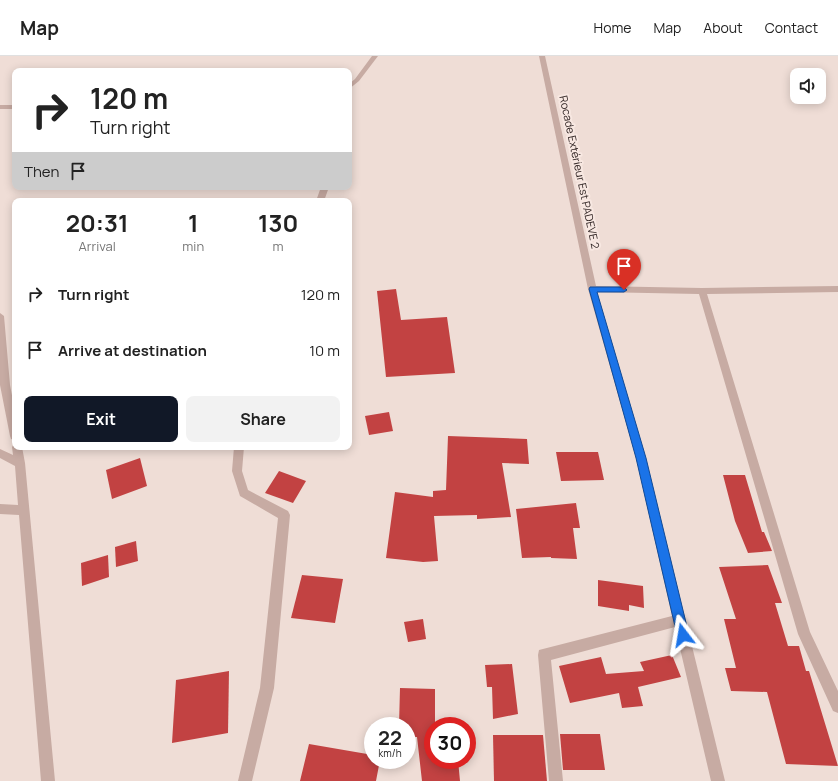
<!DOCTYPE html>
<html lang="en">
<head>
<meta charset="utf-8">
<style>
	body { margin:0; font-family:Manrope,sans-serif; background:#f2f2f2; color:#222; height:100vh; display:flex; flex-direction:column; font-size:15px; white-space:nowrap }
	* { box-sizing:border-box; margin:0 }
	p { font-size:13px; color:#767676 }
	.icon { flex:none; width:22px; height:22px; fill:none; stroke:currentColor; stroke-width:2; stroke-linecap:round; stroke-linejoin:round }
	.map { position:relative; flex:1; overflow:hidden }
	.panel { position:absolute; left:12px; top:142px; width:340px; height:252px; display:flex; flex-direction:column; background:#fff; border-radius:8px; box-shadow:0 2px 10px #0003 }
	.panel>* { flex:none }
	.guide { position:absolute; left:12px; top:12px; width:340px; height:122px; border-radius:8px; box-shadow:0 2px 10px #0003; background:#fff; color:#222; overflow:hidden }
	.fabs { position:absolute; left:790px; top:12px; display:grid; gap:8px }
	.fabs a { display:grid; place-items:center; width:36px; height:36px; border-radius:8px; background:#fff; box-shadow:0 2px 10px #0003; font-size:20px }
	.speed { position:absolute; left:364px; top:661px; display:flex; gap:8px; font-size:20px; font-weight:700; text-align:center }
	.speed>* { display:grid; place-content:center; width:52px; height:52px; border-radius:50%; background:#fff; box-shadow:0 2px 10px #0003; line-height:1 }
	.speed small { font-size:10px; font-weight:400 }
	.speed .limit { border:6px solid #d22; background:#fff; color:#111 }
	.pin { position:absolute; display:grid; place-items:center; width:34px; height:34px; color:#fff; margin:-41px -17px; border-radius:50% 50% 50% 0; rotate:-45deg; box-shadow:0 0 4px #0007 }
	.pin .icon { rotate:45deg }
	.me { position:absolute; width:44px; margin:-22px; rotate:346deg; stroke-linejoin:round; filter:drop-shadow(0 0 3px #0008) }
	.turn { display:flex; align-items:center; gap:14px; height:84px; padding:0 12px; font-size:18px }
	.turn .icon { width:52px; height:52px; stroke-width:2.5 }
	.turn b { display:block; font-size:28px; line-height:34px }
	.then { display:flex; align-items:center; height:38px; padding:0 12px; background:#0003; gap:8px; font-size:15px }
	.eta { display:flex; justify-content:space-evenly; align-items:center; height:68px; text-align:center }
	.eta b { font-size:24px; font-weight:700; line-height:28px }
	.button { display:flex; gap:8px; margin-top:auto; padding:8px 12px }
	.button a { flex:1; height:46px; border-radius:8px; background:#111827; color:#fff; font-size:16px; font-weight:700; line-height:46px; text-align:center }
	.button a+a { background:#f2f2f2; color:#222 }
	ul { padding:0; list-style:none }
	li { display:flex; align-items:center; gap:12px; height:56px; padding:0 12px }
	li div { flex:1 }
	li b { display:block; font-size:15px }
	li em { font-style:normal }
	header { display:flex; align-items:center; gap:24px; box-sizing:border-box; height:56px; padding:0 20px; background:#fff; border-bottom:1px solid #e0e0e0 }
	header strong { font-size:19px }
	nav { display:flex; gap:22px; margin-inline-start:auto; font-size:14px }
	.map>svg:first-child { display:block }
	.building { fill:#c24242 }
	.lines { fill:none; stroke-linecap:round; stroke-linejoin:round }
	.street { fill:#c7aba3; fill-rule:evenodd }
	.route { fill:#1a73e8; stroke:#114b97 }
	.labels { text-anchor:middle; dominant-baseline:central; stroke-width:4; stroke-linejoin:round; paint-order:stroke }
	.street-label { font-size:11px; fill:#322625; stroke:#f8e8e2 }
</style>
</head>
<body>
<header>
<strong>Map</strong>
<nav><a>Home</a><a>Map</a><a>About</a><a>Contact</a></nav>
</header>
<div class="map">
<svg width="838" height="725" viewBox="0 0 838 725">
	<rect width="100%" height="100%" fill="#efddd6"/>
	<g class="building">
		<path d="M396 233 401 264 447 261 455 317 386 321 377 235Z"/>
		<path d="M389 356 393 375 369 379 365 360Z"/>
		<path d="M448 380 527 383 529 408 502 407 511 461 477 463V459L434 460 438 505 423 506 386 502 395 436 433 441V435L446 434Z"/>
		<path d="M556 396H598L604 424 561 425Z"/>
		<path d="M140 402 147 430 112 443 106 414Z"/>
		<path d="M279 415 306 425 293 447 265 437Z"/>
		<path d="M723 419H745L762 476H764L772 495 748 497 735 465Z"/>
		<path d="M576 447 580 472H573L577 503 551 502V501L522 502 516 453Z"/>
		<path d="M136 485 138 505 116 511 115 491Z"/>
		<path d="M108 499 109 521 82 530 81 507Z"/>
		<path d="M768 509 782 547H775L788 590H799L806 615H809L838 710 786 708 767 636 731 635 725 612H736L724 563H736L719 511Z"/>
		<path d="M302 519 343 523 335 567 291 562Z"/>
		<path d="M598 524 643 530 644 552 629 549V555L598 550Z"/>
		<path d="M423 563 426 583 408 586 404 566Z"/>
		<path d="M672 599 681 621 638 631 643 650 622 652 619 637 570 647 559 610 601 601 606 618 644 615 640 606Z"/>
		<path d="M512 608 518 658 493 663 492 631H487L485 609Z"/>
		<path d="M229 615 228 677 172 687 176 624Z"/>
		<path d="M400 632 435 633V667L453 665 454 670H433V704H458L460 725H422L417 681H407V670H399Z"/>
		<path d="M560 678H600L605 714H563Z"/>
		<path d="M493 679H543L547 725H494Z"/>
		<path d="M309 688 373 699V704H380L376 725H300Z"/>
	</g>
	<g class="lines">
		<g class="street">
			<path d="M372 0H378L359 25 349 33V28L355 23Z"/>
			<path d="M539 0H545L596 230 702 232 838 230V236L707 238 810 576 838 635V657L833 655 798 578 699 238 597 236 646 402 725 725H711L675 571 551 604 563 725H549L538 599 539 594 672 560 636 402 588 233Z"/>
			<rect x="0" y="49" width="15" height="4"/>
			<path d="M321 131H329L324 145H316Z"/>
			<path d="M0 257 4 260 10 329 15 355V384L11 383 10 380 0 329Z"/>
			<path d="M15 387V391H22L25 407 55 725H41L19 459 0 458V448L18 449 15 410 0 402V393L13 399 12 391Z"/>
			<path d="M234 391H244L242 415 248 434 288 455 290 459 274 632 252 725H238L260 632 278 462 240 440 232 415Z"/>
		</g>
	</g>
	<path class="route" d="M590 231H624L627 234 624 236H597L646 402 689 579 687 583 683 585 679 583 677 579 636 402 589 233Z"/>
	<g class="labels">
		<g class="street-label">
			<text transform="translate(580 116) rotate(78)">Rocade Extérieur Est PADEVE 2</text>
		</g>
	</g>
</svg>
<div class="fabs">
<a><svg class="icon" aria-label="sound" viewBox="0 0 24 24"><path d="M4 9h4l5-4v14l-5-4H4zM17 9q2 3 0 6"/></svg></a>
</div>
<div class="speed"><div>22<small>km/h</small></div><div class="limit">30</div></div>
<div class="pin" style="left:624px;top:234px;background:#d93025"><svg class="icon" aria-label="arrive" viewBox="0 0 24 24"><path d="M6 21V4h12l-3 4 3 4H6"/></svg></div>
<svg class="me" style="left:683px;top:579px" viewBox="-20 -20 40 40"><path d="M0-17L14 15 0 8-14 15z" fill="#1a73e8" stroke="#fff" stroke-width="4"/></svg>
<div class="guide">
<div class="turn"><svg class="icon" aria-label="right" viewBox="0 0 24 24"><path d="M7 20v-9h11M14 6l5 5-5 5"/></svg><div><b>120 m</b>Turn right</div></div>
<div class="then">Then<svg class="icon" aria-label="arrive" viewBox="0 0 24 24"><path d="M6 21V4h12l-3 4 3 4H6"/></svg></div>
</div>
<section class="panel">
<div class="eta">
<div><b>20:31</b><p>Arrival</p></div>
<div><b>1</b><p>min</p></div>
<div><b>130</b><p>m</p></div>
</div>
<ul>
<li><svg class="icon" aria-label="right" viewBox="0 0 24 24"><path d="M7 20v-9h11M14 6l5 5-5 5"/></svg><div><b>Turn right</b></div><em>120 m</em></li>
<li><svg class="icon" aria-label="arrive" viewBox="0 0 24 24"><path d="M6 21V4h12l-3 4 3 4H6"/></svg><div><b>Arrive at destination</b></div><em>10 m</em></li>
</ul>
<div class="button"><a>Exit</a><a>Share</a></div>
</section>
</div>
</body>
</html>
